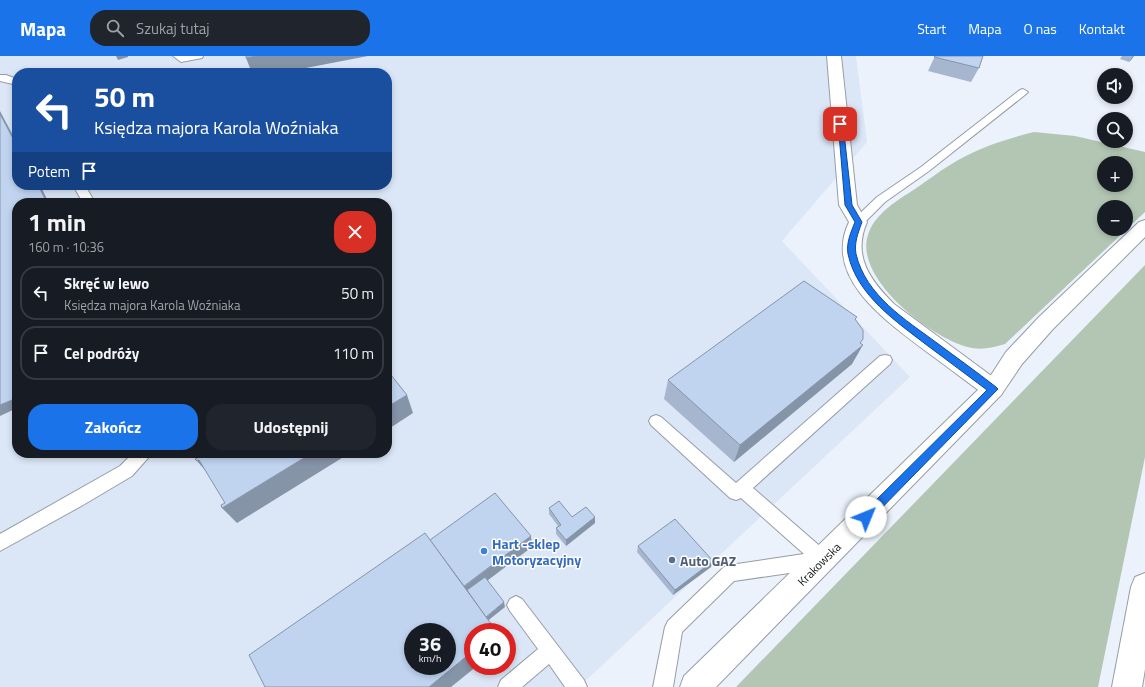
<!DOCTYPE html>
<html lang="pl">
<head>
<meta charset="utf-8">
<style>
	body { margin:0; font-family:"Titillium Web",sans-serif; background:#20242c; color:#f1f3f6; height:100vh; display:flex; flex-direction:column; font-size:15px; white-space:nowrap }
	* { box-sizing:border-box; margin:0 }
	p { font-size:13px; color:#9ea1a6 }
	.icon { flex:none; width:22px; height:22px; fill:none; stroke:currentColor; stroke-width:2; stroke-linecap:round; stroke-linejoin:round }
	.map { position:relative; flex:1; overflow:hidden }
	.drawer { position:absolute; left:12px; top:142px; width:380px; height:260px; display:flex; flex-direction:column; background:#171b24; border-radius:16px; box-shadow:0 2px 6px #0003 }
	.drawer>* { flex:none }
	.top-card { position:absolute; left:12px; top:12px; width:380px; height:122px; border-radius:16px; box-shadow:0 2px 6px #0003; background:#1a4fa0; color:#fff; overflow:hidden }
	.controls { position:absolute; left:1097px; top:12px; display:grid; gap:8px }
	.controls a { display:grid; place-items:center; width:36px; height:36px; border-radius:50%; background:#171b24; box-shadow:0 2px 6px #0003; font-size:20px }
	.speed { position:absolute; left:404px; top:567px; display:flex; gap:8px; font-size:20px; font-weight:700; text-align:center }
	.speed>* { display:grid; place-content:center; width:52px; height:52px; border-radius:50%; background:#171b24; box-shadow:0 2px 6px #0003; line-height:1 }
	.speed small { font-size:10px; font-weight:400 }
	.speed .limit { border:6px solid #d22; background:#fff; color:#111 }
	.pin { position:absolute; display:grid; place-items:center; width:34px; height:34px; color:#fff; margin:-17px; border-radius:8px; box-shadow:0 2px 6px #0006 }
	.me { position:absolute; width:44px; margin:-22px; rotate:45deg; stroke-linejoin:round; filter:drop-shadow(0 0 3px #0008) }
	.turn { display:flex; align-items:center; gap:14px; height:84px; padding:0 16px; font-size:18px }
	.turn .icon { width:52px; height:52px; stroke-width:2.5 }
	.turn b { display:block; font-size:28px; line-height:34px }
	.then { display:flex; align-items:center; height:38px; padding:0 16px; background:#0003; gap:8px; font-size:15px }
	.round { display:grid; place-items:center; flex:none; width:42px; height:42px; border-radius:16px; background:#20242c }
	.summary { display:flex; align-items:center; justify-content:space-between; height:68px; padding:0 16px }
	h1 { font-size:24px; font-weight:700; line-height:30px }
	.button { display:flex; gap:8px; margin-top:auto; padding:8px 16px }
	.button a { flex:1; height:46px; border-radius:16px; background:#1a73e8; color:#fff; font-size:16px; font-weight:700; line-height:46px; text-align:center }
	.button a+a { background:#20242c; color:#f1f3f6 }
	ul { padding:0; list-style:none }
	li { display:flex; align-items:center; gap:12px; height:54px; margin:0 8px 6px; padding:0 8px; border:2px solid #363941; border-radius:16px }
	li div { flex:1 }
	li b { display:block; font-size:15px }
	li em { font-style:normal }
	header { display:flex; align-items:center; gap:24px; box-sizing:border-box; height:56px; padding:0 20px; background:#1a73e8; color:#fff }
	header strong { font-size:19px }
	nav { display:flex; gap:22px; margin-inline-start:auto; font-size:14px }
	.search { width:280px; height:36px; background:#20242c; display:flex; align-items:center; gap:10px; box-sizing:border-box; padding:0 14px; border-radius:16px; color:#9ea1a6; font-size:15px }
	.map>svg:first-child { display:block }
	.built { fill:#dbe7f7; fill-rule:evenodd }
	.green { fill:#b3c6b3; fill-rule:evenodd }
	.lines { fill:none; stroke-linecap:round; stroke-linejoin:round }
	.service-casing { stroke:#969da6; stroke-width:2 }
	.minor-casing { stroke:#969da6; stroke-width:2 }
	.tertiary-casing { stroke:#969da6; stroke-width:2 }
	.primary-casing { stroke:#969da6; stroke-width:2 }
	.service { fill:#fff; fill-rule:evenodd }
	.minor { fill:#fff; fill-rule:evenodd }
	.tertiary { fill:#fff; fill-rule:evenodd }
	.primary { fill:#fff; fill-rule:evenodd }
	.wall { fill:#a5b6ce }
	.shaded-wall { fill:#8694a8 }
	.building { fill:#c0d4f0; stroke:#8694a8; fill-rule:evenodd }
	.route { fill:#1a73e8; stroke:#114b97 }
	.shop-dot { fill:#3f7fe0; stroke:#fefefe; stroke-width:1.5 }
	.service-dot { fill:#5c6f8a; stroke:#fefefe; stroke-width:1.5 }
	.labels { text-anchor:middle; dominant-baseline:central; stroke-width:3; stroke-linejoin:round; paint-order:stroke }
	.street-label { font-size:12px; fill:#181a1e; stroke:#fefefe }
	.near-shop-label { font-size:14px; font-weight:bold; fill:#366cbe; stroke:#fefefe; text-anchor:start }
	.near-service-label { font-size:14px; font-weight:bold; fill:#4e5e75; stroke:#fefefe; text-anchor:start }
</style>
</head>
<body>
<header>
<strong>Mapa</strong>
<div class="search"><svg class="icon" aria-label="search" viewBox="0 0 24 24"><circle cx="10" cy="10" r="6"/><path d="M15 15l6 6"/></svg>Szukaj tutaj</div>
<nav><a>Start</a><a>Mapa</a><a>O nas</a><a>Kontakt</a></nav>
</header>
<div class="map">
<svg width="1145" height="631" viewBox="0 0 1145 631">
	<rect width="100%" height="100%" fill="#ebf2fc"/>
	<path class="built" d="M0 0H856L867 86 782 185 910 321 579 631H0ZM17 17H387V129H17ZM17 147H387V397H17ZM413 576H447V610H413ZM473 576H507V610H473Z"/>
	<g class="green">
		<path d="M1034 76 1075 80 1145 96V156L1005 288C994 291 984 294 972 292 934 285 850 221 869 176 877 156 898 144 915 133 927 125 938 116 950 109 975 93 1005 83 1034 76ZM1104 107H1126V129H1104ZM1104 151H1126V173H1104Z"/>
		<path d="M1145 209V401L1098 631H736Z"/>
	</g>
	<g class="lines">
		<defs>
			<g id="service">
				<path d="M173 0H203L202 2 181 6Z"/>
				<path d="M0 19H6L17 23V29L0 25Z"/>
				<path d="M1023 33 1028 36 1026 38 929 115 885 146 862 169H854L852 166 854 163 877 141 921 111 1020 34Z"/>
				<path d="M73 129H85L95 147H83Z"/>
				<path d="M885 299 890 300 892 304 890 308 753 432 829 498 832 504 829 510 823 512 734 525 682 576 673 631H653L665 571 668 565 724 511 730 509 804 498 741 442 736 444 730 442 651 369 649 365 651 361 656 359 661 361 736 427 880 300Z"/>
				<path d="M133 397H151L148 402 132 420 83 449 0 495V478L120 410Z"/>
				<path d="M516 540 522 543 584 624 587 631H565L549 608 522 631H498L501 624 538 593 510 555 507 549 510 543Z"/>
			</g>
			<path id="minor" d="M827 0H841L857 149 867 166C852 200 870 224 894 248L1001 327 1004 333 1001 339 993 342 985 339C967 326 949 312 931 299 893 270 821 224 849 166L839 149Z"/>
			<path id="tertiary" d="M993 324 1001 327 1004 333 1001 339 716 631H680L684 620 985 327Z"/>
			<g id="primary">
				<path d="M1145 164V181L1053 273 1022 308 1001 339 993 342 985 339 982 333 1006 296 1039 261 1139 166Z"/>
				<path d="M1145 517V613L1142 631H1112L1131 531 1135 521Z"/>
			</g>
		</defs>
		<use href="#service" class="service-casing"/>
		<use href="#minor" class="minor-casing"/>
		<use href="#tertiary" class="tertiary-casing"/>
		<use href="#primary" class="primary-casing"/>
		<use href="#service" class="service"/>
		<use href="#minor" class="minor"/>
		<use href="#tertiary" class="tertiary"/>
		<use href="#primary" class="primary"/>
	</g>
	<g class="wall">
		<path d="M935 0 979 12 971 26 928 15Z"/>
		<path d="M1122 0H1134L1131 4 1129 6 1120 3Z"/>
		<path d="M857 261 855 264 860 287 852 308 734 406 664 343 668 324Z"/>
		<path d="M549 452 572 461 595 467 566 490 556 478V472L558 470 549 458Z"/>
		<path d="M638 490 711 511 673 539 637 496Z"/>
	</g>
	<g class="shaded-wall">
		<path d="M116 0H128V1L118 4Z"/>
		<path d="M258 0H368L280 17H252L246 2Z"/>
		<path d="M1133 0H1134L1131 4 1129 6Z"/>
		<path d="M0 55 17 87V90L0 58Z"/>
		<path d="M38 129H40L49 147H47Z"/>
		<path d="M863 289 852 308 734 406 740 389Z"/>
		<path d="M407 339 413 357 387 374V351Z"/>
		<path d="M12 344 17 352 0 360V349Z"/>
		<path d="M312 397H350L237 467 222 452Z"/>
		<path d="M199 404 212 422 197 405Z"/>
		<path d="M595 461V467L566 490V484Z"/>
		<path d="M531 480 532 491 467 540 462 532Z"/>
		<path d="M713 505 711 511 673 539 675 534Z"/>
		<path d="M504 546 505 551 485 567 484 563Z"/>
		<path d="M473 595V610H477L451 631H429Z"/>
	</g>
	<g class="building">
		<path d="M246 0H258L246 2Z"/>
		<path d="M935 0H983L979 12 934 1Z"/>
		<path d="M0 58 17 90V129H38L47 147H17V358L12 344 0 349Z"/>
		<path d="M804 225 857 261 855 263 863 274V283L860 287 863 289 740 389 668 324Z"/>
		<path d="M387 314 407 339 387 351Z"/>
		<path d="M207 397H312L222 452 221 449 225 447 199 404 197 405 195 403Z"/>
		<path d="M495 437 531 480 464 530 430 484Z"/>
		<path d="M559 445 572 461 586 451 595 461 566 484 556 472 561 469 549 452Z"/>
		<path d="M675 463 713 505 675 534 638 490Z"/>
		<path d="M425 477 497 576H473V595L429 631H265L249 599ZM413 576H447V610H413Z"/>
		<path d="M485 521 504 546 486 561 467 534Z"/>
	</g>
	<path class="route" d="M838 66 843 68 852 149 862 166C858 177 854 187 856 198 866 240 906 264 937 287 957 302 977 316 996 331L998 333 869 465 866 466 862 465 860 461 862 458 987 334C967 319 948 305 928 290 897 266 857 240 848 198 846 187 851 176 855 166L845 149Z"/>
	<circle class="shop-dot" cx="484" cy="495" r="4"/>
	<circle class="service-dot" cx="672" cy="504" r="4"/>
	<g class="labels">
		<g class="street-label">
			<text transform="translate(819 508) rotate(-45)">Krakowska</text>
		</g>
		<g class="near-shop-label">
			<text x="492" y="487">Hart -sklep<tspan x="492" dy="16">Motoryzacyjny</tspan></text>
		</g>
		<g class="near-service-label">
			<text x="680" y="504">Auto GAZ</text>
		</g>
	</g>
</svg>
<div class="controls">
<a><svg class="icon" aria-label="sound" viewBox="0 0 24 24"><path d="M4 9h4l5-4v14l-5-4H4zM17 9q2 3 0 6"/></svg></a>
<a><svg class="icon" aria-label="search" viewBox="0 0 24 24"><circle cx="10" cy="10" r="6"/><path d="M15 15l6 6"/></svg></a>
<a>+</a>
<a>−</a>
</div>
<div class="speed"><div>36<small>km/h</small></div><div class="limit">40</div></div>
<div class="pin" style="left:840px;top:68px;background:#d93025"><svg class="icon" aria-label="arrive" viewBox="0 0 24 24"><path d="M6 21V4h12l-3 4 3 4H6"/></svg></div>
<svg class="me" style="left:866px;top:461px" viewBox="-20 -20 40 40"><circle r="19" fill="#fff"/><path d="M0-13L10 11 0 6-10 11z" fill="#1a73e8"/></svg>
<div class="top-card">
<div class="turn"><svg class="icon" aria-label="left" viewBox="0 0 24 24"><path d="M17 20v-9H6M10 6l-5 5 5 5"/></svg><div><b>50 m</b>Księdza majora Karola Woźniaka</div></div>
<div class="then">Potem<svg class="icon" aria-label="arrive" viewBox="0 0 24 24"><path d="M6 21V4h12l-3 4 3 4H6"/></svg></div>
</div>
<section class="drawer">
<div class="summary"><div><h1>1 min</h1><p>160 m · 10:36</p></div><a class="round" style="background:#d93025;color:#fff"><svg class="icon" aria-label="close" viewBox="0 0 24 24"><path d="M6 6l12 12M18 6L6 18"/></svg></a></div>
<ul>
<li><svg class="icon" aria-label="left" viewBox="0 0 24 24"><path d="M17 20v-9H6M10 6l-5 5 5 5"/></svg><div><b>Skręć w lewo</b><p>Księdza majora Karola Woźniaka</p></div><em>50 m</em></li>
<li><svg class="icon" aria-label="arrive" viewBox="0 0 24 24"><path d="M6 21V4h12l-3 4 3 4H6"/></svg><div><b>Cel podróży</b></div><em>110 m</em></li>
</ul>
<div class="button"><a>Zakończ</a><a>Udostępnij</a></div>
</section>
</div>
</body>
</html>
